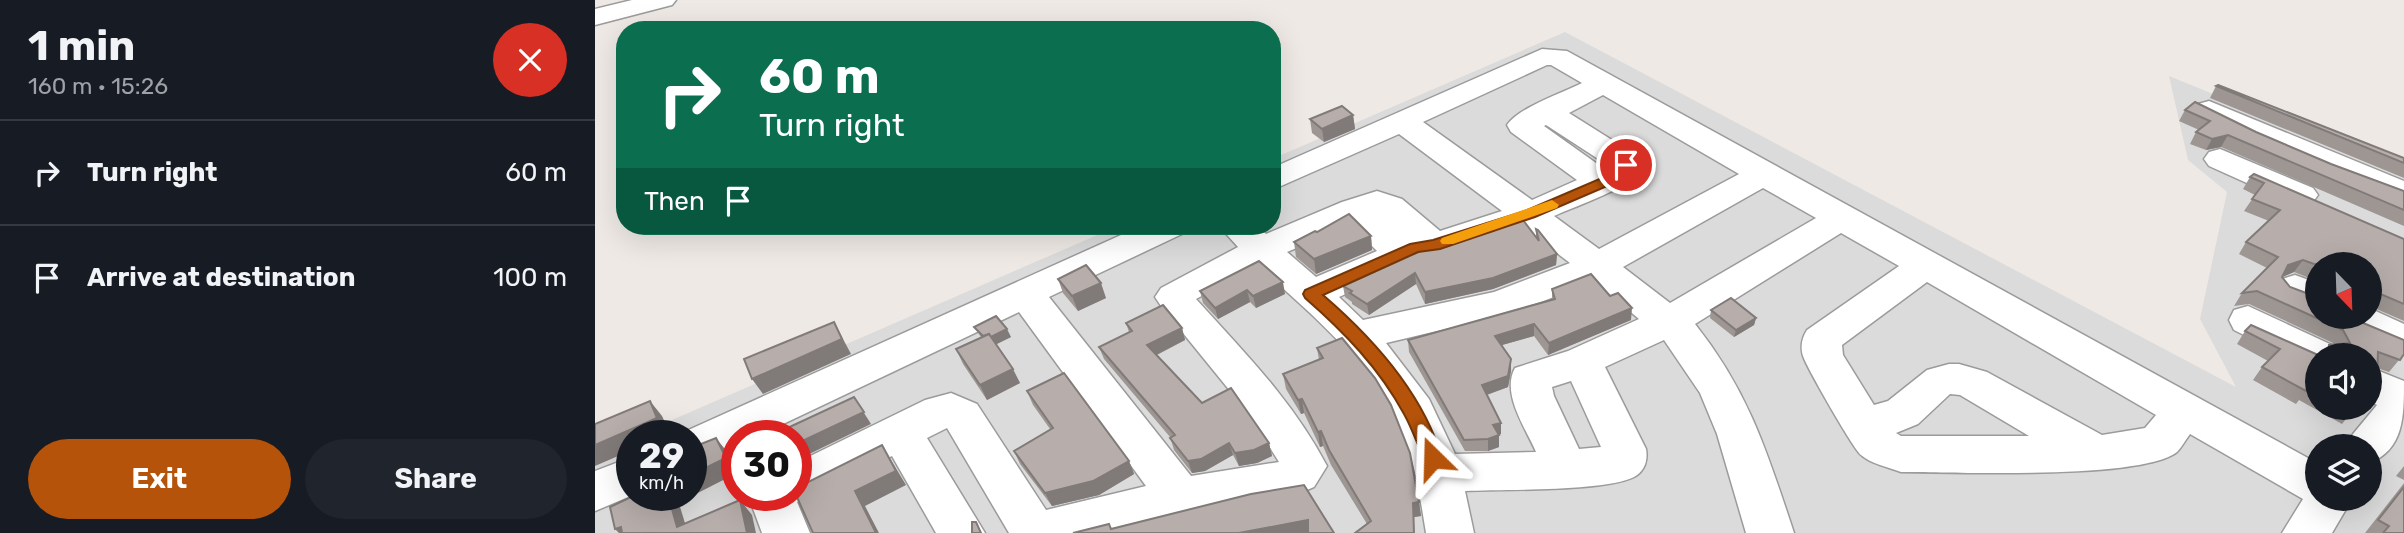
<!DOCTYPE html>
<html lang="en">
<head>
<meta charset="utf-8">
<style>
	body { margin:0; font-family:Rubik,sans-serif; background:#20242c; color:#f1f3f6; height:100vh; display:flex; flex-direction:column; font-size:26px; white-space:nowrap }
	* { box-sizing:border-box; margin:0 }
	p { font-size:23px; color:#9ea1a6 }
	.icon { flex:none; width:38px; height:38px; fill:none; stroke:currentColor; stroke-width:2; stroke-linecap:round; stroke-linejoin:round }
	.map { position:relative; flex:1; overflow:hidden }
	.details { display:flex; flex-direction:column; background:#171b24; width:595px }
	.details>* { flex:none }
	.top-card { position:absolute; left:21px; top:21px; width:665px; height:214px; border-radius:28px; box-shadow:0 7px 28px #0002; background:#0b6e4f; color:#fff; overflow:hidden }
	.needle { width:46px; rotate:157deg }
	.buttons { position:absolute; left:1710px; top:252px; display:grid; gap:14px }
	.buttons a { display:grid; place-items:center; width:77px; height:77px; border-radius:50%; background:#171b24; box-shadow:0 7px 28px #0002; font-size:35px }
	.speed { position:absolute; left:21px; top:420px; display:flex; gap:14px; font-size:35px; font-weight:700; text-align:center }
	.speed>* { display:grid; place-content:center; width:91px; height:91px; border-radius:50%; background:#171b24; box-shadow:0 7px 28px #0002; line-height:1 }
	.speed small { font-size:18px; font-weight:400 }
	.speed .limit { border:10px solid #d22; background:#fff; color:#111 }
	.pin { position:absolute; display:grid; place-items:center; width:60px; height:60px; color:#fff; margin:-30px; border:4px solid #fff; border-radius:50%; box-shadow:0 2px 7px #0007 }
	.me { position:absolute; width:77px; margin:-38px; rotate:338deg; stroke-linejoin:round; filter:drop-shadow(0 0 5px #0008) }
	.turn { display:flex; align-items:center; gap:24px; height:147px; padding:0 28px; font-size:32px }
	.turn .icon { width:91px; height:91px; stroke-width:2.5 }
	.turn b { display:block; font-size:49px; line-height:60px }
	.then { display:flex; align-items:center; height:66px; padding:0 28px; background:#0003; gap:14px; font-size:26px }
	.round { display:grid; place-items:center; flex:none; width:74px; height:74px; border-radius:37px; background:#20242c }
	.head { display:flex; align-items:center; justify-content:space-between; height:119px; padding:0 28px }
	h1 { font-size:42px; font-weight:700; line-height:52px }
	.button { display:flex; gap:14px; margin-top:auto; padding:14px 28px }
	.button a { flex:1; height:80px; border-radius:42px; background:#b45309; color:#fff; font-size:28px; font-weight:700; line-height:80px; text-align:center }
	.button a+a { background:#20242c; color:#f1f3f6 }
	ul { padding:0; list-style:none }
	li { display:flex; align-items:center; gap:21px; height:105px; padding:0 28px; border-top:2px solid #363941 }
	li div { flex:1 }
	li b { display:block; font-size:26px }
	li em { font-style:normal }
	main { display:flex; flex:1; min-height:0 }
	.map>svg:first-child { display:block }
	.residential { fill:#dcdbdb; fill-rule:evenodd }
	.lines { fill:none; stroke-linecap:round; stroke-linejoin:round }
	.minor-casing { stroke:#9b9b9b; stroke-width:3 }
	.minor { fill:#fff; fill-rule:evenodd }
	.wall { fill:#9d9693 }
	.shaded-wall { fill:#807a78 }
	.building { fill:#b7aeab; stroke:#807a78; stroke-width:2 }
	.route { fill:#b45309; stroke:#753606; stroke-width:2 }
	.slow { fill:#f59e0b }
</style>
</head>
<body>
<main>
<section class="details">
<div class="head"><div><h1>1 min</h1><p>160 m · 15:26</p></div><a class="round" style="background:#d93025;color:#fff"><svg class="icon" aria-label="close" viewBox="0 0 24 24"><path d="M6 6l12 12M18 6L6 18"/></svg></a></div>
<ul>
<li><svg class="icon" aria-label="right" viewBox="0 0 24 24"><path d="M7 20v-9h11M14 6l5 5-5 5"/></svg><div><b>Turn right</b></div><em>60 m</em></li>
<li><svg class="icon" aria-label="arrive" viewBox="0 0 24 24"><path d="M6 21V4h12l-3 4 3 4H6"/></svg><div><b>Arrive at destination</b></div><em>100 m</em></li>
</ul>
<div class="button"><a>Exit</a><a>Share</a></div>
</section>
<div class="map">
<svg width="1809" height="533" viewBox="0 0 1809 533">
	<rect width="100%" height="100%" fill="#eee9e5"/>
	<path class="residential" d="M970 32 1641 387 1605 319 1632 192 1593 160 1574 76 1809 172V533H0V453L37 437V495H96V436H40L523 226H677V159ZM1722 264H1774V317H1722ZM1722 355H1774V408H1722ZM142 436H201V495H142ZM1722 446H1774V499H1722Z"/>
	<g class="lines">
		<defs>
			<g id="minor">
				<path d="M37 0H81L77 5 0 25V9Z"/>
				<path d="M947 49 972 51 1722 463V499H1757L1737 533H1687L1708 499 1595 434C1591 439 1587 447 1582 452 1546 480 1359 472 1306 472 1293 467 1276 464 1266 455 1258 448 1212 368 1208 356 1205 346 1207 338 1212 330L1304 266 1246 233 1100 324C1154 392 1172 452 1199 533H1151L1122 434 1105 393 1069 340 1010 367 1051 449C1053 460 1050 471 1039 477 1009 492 907 489 870 491L879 533H831C826 503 822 473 812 445 785 371 720 317 663 266L601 299C649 352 698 401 732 466L719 487 693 498 585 516 520 533H414L352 428 332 438 390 533H341L297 456 202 502 215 533H167L153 495H201V463L330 400 356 393 382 404 451 510 551 486 424 312 163 436H142V446L96 465V436H80L546 226H592L587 234 454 297 596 476 684 462 653 413 566 306 560 297 566 288 643 247 624 226H662L671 234 747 202 782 191 807 199 845 231 907 211 804 134 677 190V168ZM952 65H956L987 83C967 93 923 108 912 125L916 132 982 180 937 200 828 122ZM1008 95 1144 174 1004 249 959 216C979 207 1038 186 1048 170L1036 152 974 113ZM951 125 1014 166 1008 168 949 126ZM1168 188 1221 218 1075 303 1028 267ZM756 225 782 251 721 277 692 252ZM929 228 975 263 899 292 768 320 744 297 830 258ZM999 281 1044 319 973 351 920 368C906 393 930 427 941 452L860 454 834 399 791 343 918 313ZM1332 282 1561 415 1550 428 1507 435 1392 372 1364 364H1354L1332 370 1293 401 1279 405 1248 355 1247 345ZM976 381 1006 447 984 449 959 396 957 387ZM1355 394 1365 395 1434 436H1306L1301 433 1323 424Z"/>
				<path d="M1614 101 1809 181V203L1603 116 1599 110 1603 104Z"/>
				<path d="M1625 149 1718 188 1723 195 1718 202 1706 205 1694 202 1614 166 1609 159 1614 152Z"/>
				<path d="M1700 275 1722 283V311L1687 297 1681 288 1687 279Z"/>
				<path d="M1653 306 1737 345 1743 355H1722V369L1709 365 1639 330 1634 320 1639 310Z"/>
				<path d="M1774 308 1809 324V354L1746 327 1741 317H1774Z"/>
				<path d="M1774 367 1809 381C1809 416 1809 450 1774 463V446H1752L1758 434 1782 405 1774 401Z"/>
				<path d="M37 457 38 495 0 511V471Z"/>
			</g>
		</defs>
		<use href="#minor" class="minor-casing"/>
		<use href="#minor" class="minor"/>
	</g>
	<g class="wall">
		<path d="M1621 86 1809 158V178L1615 98Z"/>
		<path d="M1590 110 1661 132 1736 164 1809 191V226L1626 147 1611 150 1595 144 1601 132 1604 130 1584 121Z"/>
		<path d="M758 115 760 129 729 142 717 133 715 119Z"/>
		<path d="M1655 177 1809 239V321L1777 307 1774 310V264H1722V281L1699 272 1687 277 1695 287 1809 354 1794 372 1782 368 1774 355H1726L1734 345H1739L1738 343 1654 304 1639 306 1647 293 1672 268 1644 254 1651 242 1674 221 1649 211 1660 195 1648 189Z"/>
		<path d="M896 229 941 236V229L962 254 961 265 898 289 830 304 821 284 774 315 757 304V302L750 297 748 286 896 232Z"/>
		<path d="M722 232 776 236 777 250 721 274 701 257 699 242Z"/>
		<path d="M664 261 690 294 661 308 655 302 623 319 608 303 605 291Z"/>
		<path d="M463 279 511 298 483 311 468 293Z"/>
		<path d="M957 289 1036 320 953 355 939 336 907 345 916 371 913 387 892 395 906 423V434L904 435V447L893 451H870L814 352 813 340 957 299Z"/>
		<path d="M1116 310 1161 318 1159 325 1139 337 1115 318Z"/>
		<path d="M531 323 587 328 590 340 562 355 607 403 674 443 677 456 662 463 644 466 638 455 610 471 597 473 579 450 575 437 509 359 504 347 534 332Z"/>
		<path d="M379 327 416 337 401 344 425 383 392 400 368 364 361 349 386 337Z"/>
		<path d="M1650 331 1722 355V408H1760L1747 424 1704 400 1701 404 1658 380 1667 367 1673 361 1642 344Z"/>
		<path d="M722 348 824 502 826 516 819 517V533H760L772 524 736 465 728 446 725 447 709 413 706 414 691 389 688 374 724 360Z"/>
		<path d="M432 391 534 461 539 474 504 495 457 506 425 464 419 451 455 429 438 405Z"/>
		<path d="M1809 466V480L1801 476Z"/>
		<path d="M1809 483V533H1770Z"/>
	</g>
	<g class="shaded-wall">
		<path d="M758 115 760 129 729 142 727 129Z"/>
		<path d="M1633 135 1626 147 1611 150 1617 139Z"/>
		<path d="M776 236 777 250 721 274 719 259Z"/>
		<path d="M962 254 961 265 898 289 830 304V292Z"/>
		<path d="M1708 260 1699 272 1685 278 1693 265Z"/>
		<path d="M820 273 821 284 774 315 772 304Z"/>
		<path d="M688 282 690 294 661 308 658 296Z"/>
		<path d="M506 283 511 298 483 311 477 296Z"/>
		<path d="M652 290 655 302 623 319 620 308Z"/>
		<path d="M1037 308 1036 320 953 355 954 343Z"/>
		<path d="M1161 318 1159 325 1139 337 1141 330Z"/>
		<path d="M239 322 256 354 168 394 157 379Z"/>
		<path d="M939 324V336L900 347V336Z"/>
		<path d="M587 328 590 340 557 357 552 345Z"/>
		<path d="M412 329 416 337 394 348 391 340Z"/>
		<path d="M916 359V371L913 387 888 396 887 385Z"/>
		<path d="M418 369 425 383 392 400 385 385Z"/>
		<path d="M259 397 276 424 206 458 201 451V444Z"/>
		<path d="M707 399 709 413 706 414 703 400Z"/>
		<path d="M55 401 67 416 75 433 69 436H37V450L0 466V445Z"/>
		<path d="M906 423V434L898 437V425Z"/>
		<path d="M726 431 728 446 725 447 723 432Z"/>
		<path d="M904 435V447L893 451V439Z"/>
		<path d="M121 438 133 453 142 471V473L91 499 87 495H96V475Z"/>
		<path d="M634 443 638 455 610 471 597 473 593 461Z"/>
		<path d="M674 443 677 456 662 463 644 466 640 453Z"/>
		<path d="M287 445 311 485 270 506 284 533H281L260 491Z"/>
		<path d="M534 461 539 474 504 495 457 506 450 493Z"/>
		<path d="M73 495H81L82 497 93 533 82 527Z"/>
		<path d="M145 500 157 515 161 533H152Z"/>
		<path d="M824 502 826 516 819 517V533L818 503Z"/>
		<path d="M713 520 716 533H644V532Z"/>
		<path d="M26 527 31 533H24L20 529Z"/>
	</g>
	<g class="building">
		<path d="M1623 85 1809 158V163L1621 86Z"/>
		<path d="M1600 102 1661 132 1736 164 1809 191V210L1633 135 1617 139 1601 132 1615 121 1590 110Z"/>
		<path d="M747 106 758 115 727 129 715 119Z"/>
		<path d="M1659 174 1809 239V304L1783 293 1781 302H1774V264H1722V265L1708 260 1693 265 1687 277 1695 287 1722 297V317H1754L1809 340V354L1805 360 1783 352 1782 380 1774 390V355H1734V345L1755 343 1748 330 1662 291 1647 293 1683 257 1651 242 1685 210 1657 199 1669 183 1655 177Z"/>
		<path d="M754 214 776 236 719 259 699 242 720 231 722 232Z"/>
		<path d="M928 220 944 241 941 229 943 230 962 254 898 278 830 292 820 273 772 304 755 293 757 291 748 286 830 249 898 231 896 229Z"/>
		<path d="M664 261 688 282 658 296 652 290 620 308 605 291Z"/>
		<path d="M491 265 506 283 477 296 463 279Z"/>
		<path d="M996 274 1015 296 1023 293 1037 308 954 343 939 324 900 336 916 359 913 376 887 385 906 423 898 425 904 435 893 439 869 440 813 340 960 299 957 289Z"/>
		<path d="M1136 298 1161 318 1141 330 1116 310Z"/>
		<path d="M568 305 587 328 552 345 607 403 636 388 674 443 659 450 640 453 634 443 606 459 593 461 575 438 580 435 504 347 537 331 531 323Z"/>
		<path d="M401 316 412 329 396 337 394 334 388 336 379 327Z"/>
		<path d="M239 322 247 339 157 379 149 359Z"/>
		<path d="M1656 325 1723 355 1722 392 1714 388 1711 391 1667 367 1685 349 1650 331Z"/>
		<path d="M394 334 418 369 385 385 361 349Z"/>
		<path d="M747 338 780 378 796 405 815 453 824 502 818 503 819 533H760L776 521 734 450 726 431 723 432 707 399 703 400 688 374 728 358 722 348Z"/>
		<path d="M469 373 534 461 498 481 450 493 419 451 458 428 432 391Z"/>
		<path d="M259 397 269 412 201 444V436H191L188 430Z"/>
		<path d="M55 401 62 418 0 445V424Z"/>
		<path d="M121 438 131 458 96 475V448Z"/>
		<path d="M287 445 301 471 260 491 281 533H218L201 495V488Z"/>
		<path d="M709 485 739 533H713V520L644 533H478L514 524 516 529 656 494Z"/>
		<path d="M1809 487V533H1788L1794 526 1783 520Z"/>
		<path d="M40 495H73L82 527 145 500 152 533H27L26 527 20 529 15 507Z"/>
		<path d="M377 522H381L386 533H377Z"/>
	</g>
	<path class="route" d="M1031 160 1036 162 1039 170 1031 178 940 217 845 249 823 252 728 295C778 338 828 393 847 458L845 463 838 466 831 463C823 447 818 430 809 414 784 368 749 332 710 298L708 294 710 290 815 244 838 240 930 211 1021 172 1026 162Z"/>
	<path class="slow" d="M957 200 964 205 962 208 858 244H847L845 241 847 238Z"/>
</svg>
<div class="buttons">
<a><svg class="needle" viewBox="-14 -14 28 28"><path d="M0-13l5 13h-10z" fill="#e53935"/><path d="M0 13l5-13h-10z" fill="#9ea1a6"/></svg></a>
<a><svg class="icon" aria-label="sound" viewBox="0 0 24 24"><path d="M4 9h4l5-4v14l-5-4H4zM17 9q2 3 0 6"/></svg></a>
<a><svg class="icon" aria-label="layers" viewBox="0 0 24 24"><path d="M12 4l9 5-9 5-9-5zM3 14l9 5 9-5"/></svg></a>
</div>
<div class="speed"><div>29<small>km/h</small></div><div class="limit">30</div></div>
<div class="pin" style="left:1031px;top:165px;background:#d93025"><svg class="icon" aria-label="arrive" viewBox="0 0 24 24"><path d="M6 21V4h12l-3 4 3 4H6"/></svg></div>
<svg class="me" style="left:838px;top:458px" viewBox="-20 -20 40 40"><path d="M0-17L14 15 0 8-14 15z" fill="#b45309" stroke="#fff" stroke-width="4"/></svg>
<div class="top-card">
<div class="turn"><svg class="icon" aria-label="right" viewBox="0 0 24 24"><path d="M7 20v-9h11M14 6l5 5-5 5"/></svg><div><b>60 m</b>Turn right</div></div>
<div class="then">Then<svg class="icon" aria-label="arrive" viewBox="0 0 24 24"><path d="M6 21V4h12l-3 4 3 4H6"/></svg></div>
</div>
</div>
</main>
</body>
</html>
